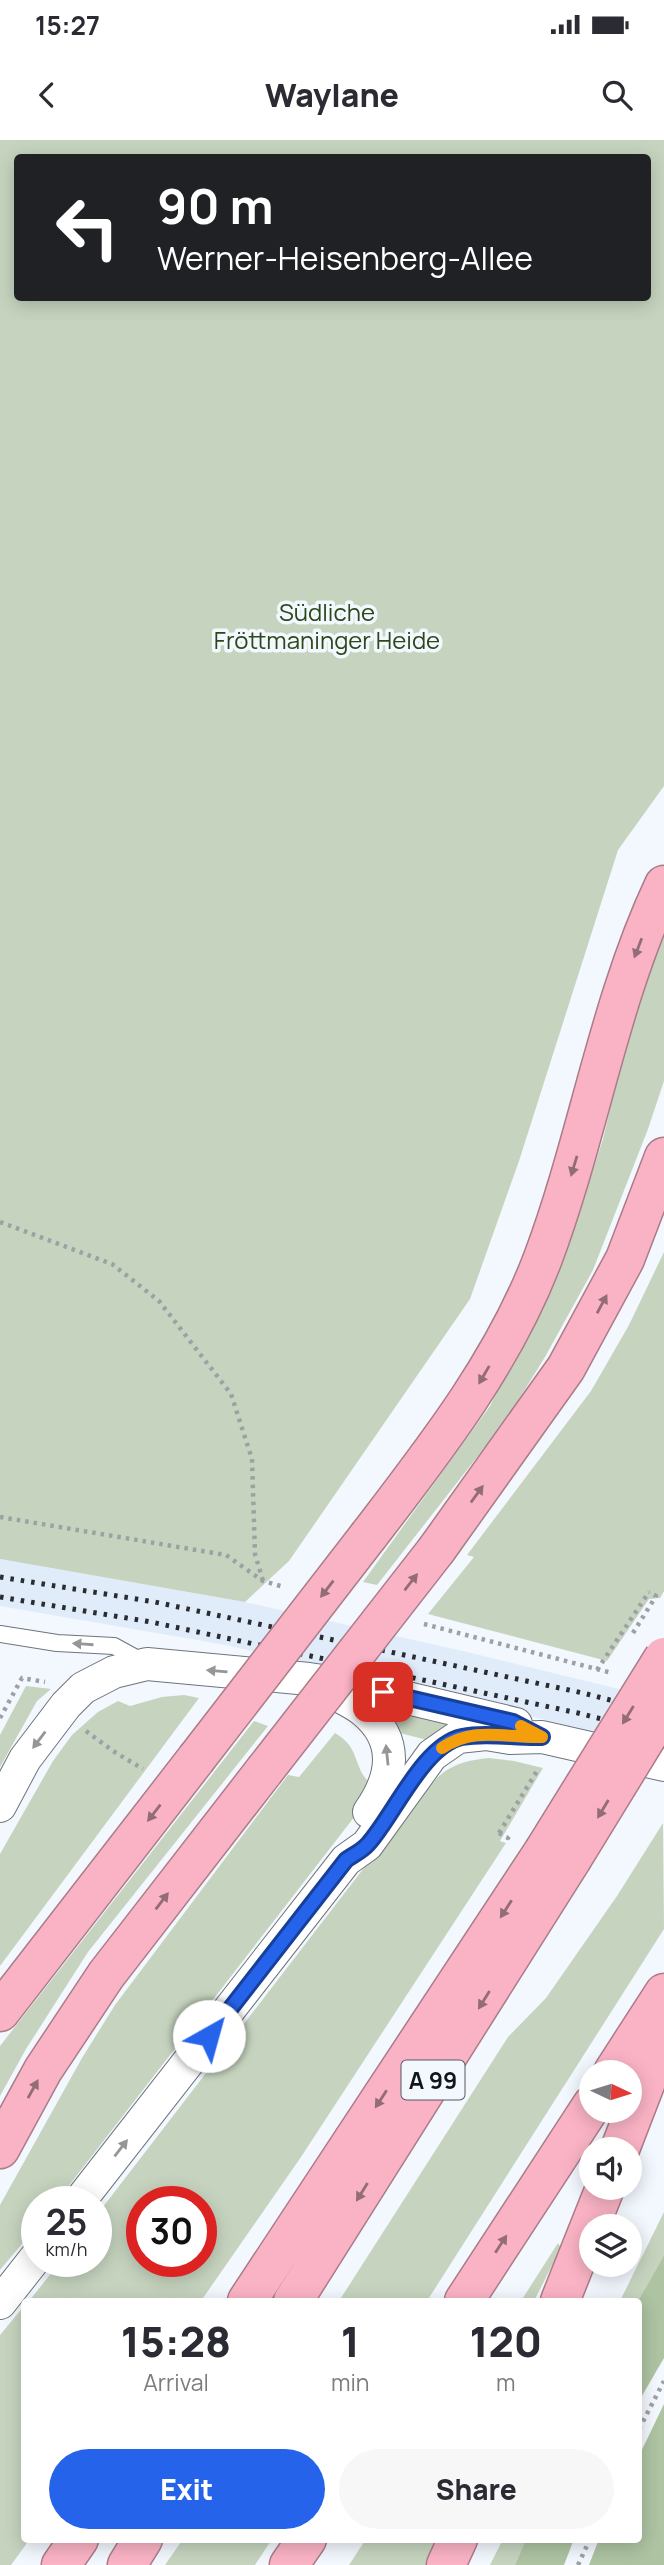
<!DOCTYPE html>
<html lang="en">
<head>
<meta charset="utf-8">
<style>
	body { margin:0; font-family:Manrope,sans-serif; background:#f7f7f7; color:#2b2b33; height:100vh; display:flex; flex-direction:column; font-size:26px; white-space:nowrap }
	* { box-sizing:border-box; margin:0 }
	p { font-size:23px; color:#7c7c81 }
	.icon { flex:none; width:38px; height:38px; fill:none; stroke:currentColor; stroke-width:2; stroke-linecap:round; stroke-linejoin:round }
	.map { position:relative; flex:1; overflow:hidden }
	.side { position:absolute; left:21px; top:2158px; width:621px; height:245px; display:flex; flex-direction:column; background:#fff; border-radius:7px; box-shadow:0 4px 18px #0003 }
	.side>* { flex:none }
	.guide { position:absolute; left:14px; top:14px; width:637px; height:147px; border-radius:7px; box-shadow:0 4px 18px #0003; background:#202124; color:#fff; overflow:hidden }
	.needle { width:46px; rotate:94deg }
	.controls { position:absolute; left:579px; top:1920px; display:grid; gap:14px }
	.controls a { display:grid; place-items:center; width:63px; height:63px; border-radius:50%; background:#fff; box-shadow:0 4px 18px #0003; font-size:35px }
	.speed { position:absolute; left:21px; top:2046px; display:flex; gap:14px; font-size:35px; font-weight:700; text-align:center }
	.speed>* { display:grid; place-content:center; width:91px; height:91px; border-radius:50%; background:#fff; box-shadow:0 4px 18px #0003; line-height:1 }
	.speed small { font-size:18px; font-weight:400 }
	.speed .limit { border:10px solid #d22; background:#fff; color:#111 }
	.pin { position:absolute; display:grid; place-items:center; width:60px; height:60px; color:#fff; margin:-30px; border-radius:14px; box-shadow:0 4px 10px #0006 }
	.me { position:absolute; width:77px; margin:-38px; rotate:38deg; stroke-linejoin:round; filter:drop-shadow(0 0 5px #0008) }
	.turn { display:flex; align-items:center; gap:24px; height:147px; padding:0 28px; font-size:32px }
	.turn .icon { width:91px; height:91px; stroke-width:2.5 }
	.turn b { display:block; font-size:49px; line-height:60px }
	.eta { display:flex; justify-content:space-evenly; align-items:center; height:119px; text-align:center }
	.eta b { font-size:42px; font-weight:800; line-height:49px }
	.button { display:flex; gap:14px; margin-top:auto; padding:14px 28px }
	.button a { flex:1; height:80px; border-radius:42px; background:#2563eb; color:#fff; font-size:28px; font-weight:800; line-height:80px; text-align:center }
	.button a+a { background:#f7f7f7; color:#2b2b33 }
	.status { display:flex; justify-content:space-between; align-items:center; height:49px; padding:0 35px; background:#fff; direction:ltr }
	.status svg { height:19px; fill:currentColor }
	header { display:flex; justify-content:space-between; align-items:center; height:91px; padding:0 28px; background:#fff; font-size:32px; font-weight:800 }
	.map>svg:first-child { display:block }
	.built { fill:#e1ecfb }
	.green { fill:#c6d4bf; fill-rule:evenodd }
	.forest { fill:#adc3a2 }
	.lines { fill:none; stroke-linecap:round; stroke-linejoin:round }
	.lane-casing { stroke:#6e747b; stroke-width:18 }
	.street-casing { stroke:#6e747b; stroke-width:34 }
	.highway-casing { stroke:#a97c88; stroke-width:41 }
	.path { stroke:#9da0a5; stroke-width:4.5; stroke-dasharray:3.5 5; stroke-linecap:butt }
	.lane { stroke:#fff; stroke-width:16 }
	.street { stroke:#fff; stroke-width:32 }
	.highway { stroke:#fab3c5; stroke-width:38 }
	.rail { stroke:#2a2d30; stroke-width:5; stroke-dasharray:3.5 7; stroke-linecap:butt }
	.highway-bridge-casing { stroke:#a97c88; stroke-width:41; stroke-linecap:butt }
	.path-bridge { stroke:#9da0a5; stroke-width:4.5; stroke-dasharray:3.5 5; stroke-linecap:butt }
	.highway-bridge { stroke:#fab3c5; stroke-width:38 }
	.oneway { fill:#926c77 }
	.oneway2 { fill:#959697 }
	.route-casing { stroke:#184099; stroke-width:18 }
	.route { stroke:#2563eb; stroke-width:12 }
	.slow { stroke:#f59e0b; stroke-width:12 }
	.labels { text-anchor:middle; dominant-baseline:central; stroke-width:7; stroke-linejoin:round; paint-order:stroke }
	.shield { fill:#f3f7fe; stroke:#56595d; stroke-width:2 }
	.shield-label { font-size:23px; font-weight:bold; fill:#131518 }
	.park-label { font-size:24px; fill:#2b4819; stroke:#f3f7fe }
</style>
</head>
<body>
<div class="status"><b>15:27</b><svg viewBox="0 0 49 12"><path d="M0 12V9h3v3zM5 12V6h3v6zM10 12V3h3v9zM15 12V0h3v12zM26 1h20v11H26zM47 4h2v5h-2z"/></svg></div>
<header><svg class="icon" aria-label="back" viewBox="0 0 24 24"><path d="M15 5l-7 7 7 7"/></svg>Waylane<svg class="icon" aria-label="search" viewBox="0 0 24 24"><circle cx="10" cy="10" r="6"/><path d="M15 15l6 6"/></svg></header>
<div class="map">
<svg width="664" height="2425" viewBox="0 0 664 2425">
	<rect width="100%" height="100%" fill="#f3f7fe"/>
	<path class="built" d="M0 1419 245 1462 467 1512 664 1560V1610L384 1539 220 1504 0 1466Z"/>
	<g class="green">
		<path d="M0 0H664V646L618 710 519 1021 470 1159 289 1421 245 1462 0 1419ZM18 18H648V158H18Z"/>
		<path d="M664 794V941L648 989 593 1130 545 1217 506 1280 377 1445 363 1442 490 1266 562 1124 603 999 619 931 642 851Z"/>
		<path d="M664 1112V1451L660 1458 649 1459 607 1521 428 1474 474 1417 467 1415 591 1251 629 1185Z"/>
		<path d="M26 1546 51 1549 37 1561 0 1627V1595Z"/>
		<path d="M184 1555 199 1558 0 1826V1714L53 1621 72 1595 98 1572 118 1561 130 1566 162 1557Z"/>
		<path d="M387 1567 454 1579 451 1587 427 1600 400 1593 387 1572Z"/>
		<path d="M254 1581 268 1586 88 1812 26 1909 0 1956V1906Z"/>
		<path d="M335 1593C361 1608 352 1626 370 1643L362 1667 57 2061 37 2062V2086L0 2130V2065L82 1918 115 1865 288 1635 299 1637Z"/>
		<path d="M489 1618 514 1621 543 1628 500 1701 506 1703 301 2017 201 2161H29L61 2121H96V2076L410 1668C438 1637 444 1622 489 1618ZM142 2062H201V2121H142Z"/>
		<path d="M663 1683 664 1789 427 2161H339L508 1897 546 1858 617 1756Z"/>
		<path d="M664 2072V2115L638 2161H620Z"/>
		<path d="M558 2103 561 2108 534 2161H521Z"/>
		<path d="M24 2166V2399H30L11 2425H0V2195Z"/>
		<path d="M183 2399H272L255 2425H165Z"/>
		<path d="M366 2399H439L427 2425H349Z"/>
		<path d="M503 2399H526L515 2425H490Z"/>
	</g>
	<g class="forest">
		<path d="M664 2115V2218L639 2261 638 2161Z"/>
		<path d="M664 2264V2425H589L599 2399H639V2316Z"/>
		<path d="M526 2399H574L564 2425H515Z"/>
	</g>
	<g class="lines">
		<defs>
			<path id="lane" d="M0 1494 57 1503 114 1506 145 1523"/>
			<g id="street">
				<path d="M326 1549C338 1556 353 1562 364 1571 400 1601 393 1638 369 1672"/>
				<path d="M0 1666 25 1619 66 1565 83 1548 114 1532 147 1524 309 1539 357 1546 516 1584"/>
				<path d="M79 2062 346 1720 367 1705 432 1615 458 1597 486 1594 510 1598 542 1597 664 1625"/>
				<path d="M0 2163 37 2116"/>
			</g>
			<g id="highway">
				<path d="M369 1395C435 1309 504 1221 543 1118 589 995 608 864 664 745"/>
				<path d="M437 1409 566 1228 625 1119 664 1017"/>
				<path d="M0 1872 196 1619"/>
				<path d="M613 1932 664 1853"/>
				<path d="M0 2009 43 1930 106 1835 264 1631"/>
				<path d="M620 2009 664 1895"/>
				<path d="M247 2161 543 1712"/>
				<path d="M293 2161 572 1719"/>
				<path d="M464 2161 592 1965"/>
				<path d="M560 2161 605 2048"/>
				<path d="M61 2425 79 2399"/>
				<path d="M127 2425 143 2399"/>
				<path d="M289 2425 307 2399"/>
				<path d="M446 2425 458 2399"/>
			</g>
		</defs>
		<use href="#lane" class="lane-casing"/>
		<use href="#street" class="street-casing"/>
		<use href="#highway" class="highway-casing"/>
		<g class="path">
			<path d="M0 1082 112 1124 159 1161 231 1254 252 1319 255 1414 263 1441"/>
			<path d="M0 1377 226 1415 263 1441 284 1447"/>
			<path d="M424 1484 612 1533"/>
			<path d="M597 1530 649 1452"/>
			<path d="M0 1578 22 1538 45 1542"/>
			<path d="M86 1591 113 1611 143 1629"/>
			<path d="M499 1693 537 1631"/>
			<path d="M639 2289 664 2241"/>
			<path d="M578 2425 590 2399"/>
		</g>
		<use href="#lane" class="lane"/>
		<use href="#street" class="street"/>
		<use href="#highway" class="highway"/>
		<g class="rail">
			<path d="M0 1437 155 1462 583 1553 664 1574"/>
			<path d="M0 1457 151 1482 578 1573 664 1595"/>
		</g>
		<defs>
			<g id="highway-bridge">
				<path d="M196 1619 369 1395"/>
				<path d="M264 1631 437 1409"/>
				<path d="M543 1712 664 1517"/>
				<path d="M572 1719 664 1569"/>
			</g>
		</defs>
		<use href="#highway-bridge" class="highway-bridge-casing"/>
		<g class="path-bridge">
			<path d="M633 1493 656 1456 649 1452"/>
			<path d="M499 1693 508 1698 510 1695"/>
		</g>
		<use href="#highway-bridge" class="highway-bridge"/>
	</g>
	<defs><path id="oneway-solid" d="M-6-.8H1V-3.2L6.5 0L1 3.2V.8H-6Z" transform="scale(1.75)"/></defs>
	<g class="oneway">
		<use href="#oneway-solid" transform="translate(638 808) rotate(111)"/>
		<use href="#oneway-solid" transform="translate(574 1026) rotate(107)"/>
		<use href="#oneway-solid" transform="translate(602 1164) rotate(-62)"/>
		<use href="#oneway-solid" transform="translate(484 1235) rotate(120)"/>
		<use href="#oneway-solid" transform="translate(477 1354) rotate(-54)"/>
		<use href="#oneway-solid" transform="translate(411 1442) rotate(-52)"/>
		<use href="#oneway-solid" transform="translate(327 1449) rotate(128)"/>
		<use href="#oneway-solid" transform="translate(628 1575) rotate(122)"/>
		<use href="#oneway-solid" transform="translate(603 1669) rotate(121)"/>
		<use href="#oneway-solid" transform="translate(154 1673) rotate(128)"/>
		<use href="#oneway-solid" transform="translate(162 1761) rotate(-53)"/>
		<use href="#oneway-solid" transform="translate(506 1769) rotate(123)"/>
		<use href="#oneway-solid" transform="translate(484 1860) rotate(122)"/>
		<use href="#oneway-solid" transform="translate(33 1949) rotate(-61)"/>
		<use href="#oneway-solid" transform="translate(381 1959) rotate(123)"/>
		<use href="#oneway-solid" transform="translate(362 2052) rotate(122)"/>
		<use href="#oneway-solid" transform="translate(501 2104) rotate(-57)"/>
	</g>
	<g class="oneway2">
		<use href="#oneway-solid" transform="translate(83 1504) rotate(-176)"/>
		<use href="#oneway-solid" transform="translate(217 1531) rotate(-175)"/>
		<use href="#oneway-solid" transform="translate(39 1600) rotate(127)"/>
		<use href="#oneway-solid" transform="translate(387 1615) rotate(-96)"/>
		<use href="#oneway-solid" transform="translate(121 2008) rotate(-52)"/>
	</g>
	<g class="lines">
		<defs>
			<path id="route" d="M209 1896 346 1720C353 1715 362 1711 368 1704 393 1677 423 1605 462 1597 487 1592 515 1598 542 1597L513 1582 383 1552"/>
		</defs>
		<use href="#route" class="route-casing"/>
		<use href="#route" class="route"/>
		<path class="slow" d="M442 1608C475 1586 504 1598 542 1597L521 1586"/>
	</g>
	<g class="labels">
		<rect class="shield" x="401.5" y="1920.5" width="63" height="39" rx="5"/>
		<g class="shield-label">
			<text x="433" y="1940">A 99</text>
		</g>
		<g class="park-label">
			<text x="327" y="471">Südliche<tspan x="327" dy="28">Fröttmaninger Heide</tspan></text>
		</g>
	</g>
</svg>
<div class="controls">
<a><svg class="needle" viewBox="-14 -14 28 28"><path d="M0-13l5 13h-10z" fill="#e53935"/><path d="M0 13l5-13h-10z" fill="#7c7c81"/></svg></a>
<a><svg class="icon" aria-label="sound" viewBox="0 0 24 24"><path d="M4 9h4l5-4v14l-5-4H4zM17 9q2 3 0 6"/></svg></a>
<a><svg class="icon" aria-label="layers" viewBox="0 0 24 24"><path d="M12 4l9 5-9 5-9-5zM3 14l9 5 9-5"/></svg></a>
</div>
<div class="speed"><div>25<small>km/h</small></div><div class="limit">30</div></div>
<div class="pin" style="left:383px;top:1552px;background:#d93025"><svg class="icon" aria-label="arrive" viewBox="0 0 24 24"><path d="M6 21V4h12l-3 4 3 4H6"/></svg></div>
<svg class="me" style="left:209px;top:1896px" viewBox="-20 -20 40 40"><circle r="19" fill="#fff"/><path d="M0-13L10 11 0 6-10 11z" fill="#2563eb"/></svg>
<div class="guide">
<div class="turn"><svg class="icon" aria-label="left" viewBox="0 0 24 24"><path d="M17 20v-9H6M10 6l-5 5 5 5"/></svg><div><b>90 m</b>Werner-Heisenberg-Allee</div></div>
</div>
<section class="side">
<div class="eta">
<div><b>15:28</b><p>Arrival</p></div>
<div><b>1</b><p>min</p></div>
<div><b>120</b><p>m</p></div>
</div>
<div class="button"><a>Exit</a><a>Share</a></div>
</section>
</div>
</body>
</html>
